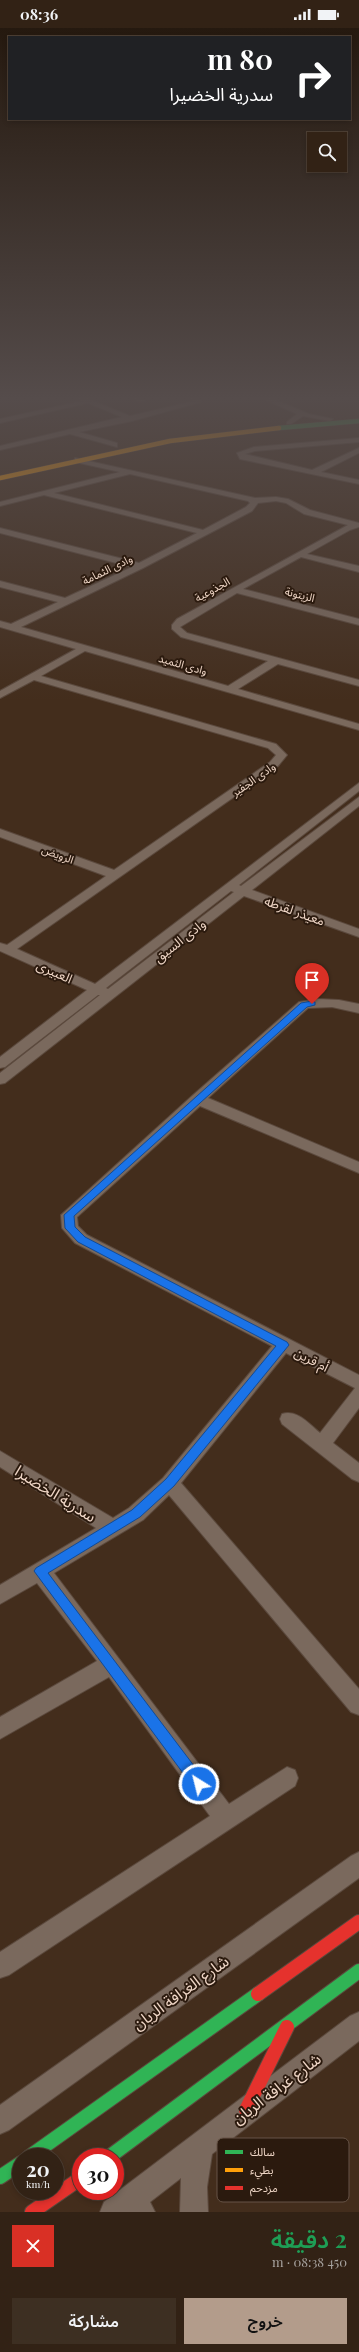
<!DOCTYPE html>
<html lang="ar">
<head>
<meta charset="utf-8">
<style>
	body { margin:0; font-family:"Playfair Display","Noto Sans Arabic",serif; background:#3d2f22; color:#f1f3f6; direction:rtl; height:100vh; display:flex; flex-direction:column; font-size:15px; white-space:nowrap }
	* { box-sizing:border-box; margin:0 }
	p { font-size:13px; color:#a8a4a0 }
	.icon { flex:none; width:22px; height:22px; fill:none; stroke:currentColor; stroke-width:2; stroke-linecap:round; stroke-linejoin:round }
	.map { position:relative; height:2184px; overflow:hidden; direction:ltr }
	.panel { display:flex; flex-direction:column; background:#322215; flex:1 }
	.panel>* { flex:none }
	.top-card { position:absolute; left:8px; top:8px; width:343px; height:84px; border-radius:0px; box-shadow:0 2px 6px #0003,0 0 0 1px #4d3f34; direction:rtl; background:#202124; color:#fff; overflow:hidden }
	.controls { position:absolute; left:307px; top:104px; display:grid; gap:8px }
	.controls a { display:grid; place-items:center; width:40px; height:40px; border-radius:0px; background:#322215; box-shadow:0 2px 6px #0003,0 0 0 1px #4d3f34; font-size:20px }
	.speed { position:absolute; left:12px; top:2120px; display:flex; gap:8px; font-size:20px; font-weight:700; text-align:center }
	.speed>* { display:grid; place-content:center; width:52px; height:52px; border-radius:50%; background:#322215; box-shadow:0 2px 6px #0003,0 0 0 1px #4d3f34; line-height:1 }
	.speed small { font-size:10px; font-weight:400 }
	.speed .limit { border:6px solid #d22; background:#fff; color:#111 }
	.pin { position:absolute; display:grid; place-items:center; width:34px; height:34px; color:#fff; margin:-41px -17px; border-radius:50% 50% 50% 0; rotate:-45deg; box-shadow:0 0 4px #0007 }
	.pin .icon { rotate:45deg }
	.me { position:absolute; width:44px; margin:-22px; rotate:324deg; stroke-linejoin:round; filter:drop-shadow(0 0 3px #0008) }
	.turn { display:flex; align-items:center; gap:14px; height:84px; padding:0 12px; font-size:18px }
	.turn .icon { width:52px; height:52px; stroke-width:2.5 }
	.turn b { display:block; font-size:28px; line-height:34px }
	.round { display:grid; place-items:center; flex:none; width:42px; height:42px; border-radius:0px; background:#3d2f22 }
	.overview { display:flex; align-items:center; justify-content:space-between; height:68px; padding:0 12px }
	h1 { font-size:24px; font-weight:600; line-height:30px; color:#1e9e55 }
	.button { display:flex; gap:8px; margin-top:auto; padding:8px 12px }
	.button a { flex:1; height:46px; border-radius:0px; background:#b39c8b; color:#111; font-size:16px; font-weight:600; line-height:46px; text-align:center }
	.button a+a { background:#3d2f22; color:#f1f3f6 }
	.status { display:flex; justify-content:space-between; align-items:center; height:28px; padding:0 20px; background:#322215; direction:ltr }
	.status svg { height:11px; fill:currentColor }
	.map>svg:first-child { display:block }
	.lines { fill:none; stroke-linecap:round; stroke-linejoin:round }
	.street-casing { stroke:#5b493d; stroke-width:2 }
	.fast-far1-casing { stroke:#5b493d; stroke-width:5.5 }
	.fast-casing { stroke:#5b493d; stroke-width:16 }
	.slow-casing { stroke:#5b493d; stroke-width:5.5 }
	.jam-casing { stroke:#5b493d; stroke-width:16 }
	.street { fill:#7a695d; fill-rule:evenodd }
	.fast-far1 { stroke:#30b455; stroke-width:4.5 }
	.fast { stroke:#30b455; stroke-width:14 }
	.slow { stroke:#ff9f0a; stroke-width:4.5 }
	.jam { stroke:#e5322d; stroke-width:14 }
	.route { fill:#1a73e8; stroke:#114b97 }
	.labels { text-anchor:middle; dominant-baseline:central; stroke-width:4; stroke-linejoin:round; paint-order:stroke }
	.far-street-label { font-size:11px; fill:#f0d7c7; stroke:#2b1a0e }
	.street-label { font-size:13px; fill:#f0d7c7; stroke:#2b1a0e }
	.near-street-label { font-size:16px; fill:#f0d7c7; stroke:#2b1a0e }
	.key { fill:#2b1a0e; stroke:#665346; stroke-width:1 }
	.key-label { font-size:11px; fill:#f0d7c7 }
</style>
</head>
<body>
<div class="status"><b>08:36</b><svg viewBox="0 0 49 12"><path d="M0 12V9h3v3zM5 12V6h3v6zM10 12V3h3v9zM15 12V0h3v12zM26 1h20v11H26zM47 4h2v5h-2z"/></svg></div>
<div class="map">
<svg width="359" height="2184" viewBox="0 0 359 2184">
	<rect width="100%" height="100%" fill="#432d1c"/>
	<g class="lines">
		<defs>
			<g id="street">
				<path d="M125 367H133L145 373 140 374Z"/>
				<path d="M182 367C189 367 197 367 201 374L132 393 79 404 117 415V419L70 406 0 422V418L122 389 88 375 0 395V391L82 373 78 370 81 368 130 388 194 373Z"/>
				<path d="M255 367H264L309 386 333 391 330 393 303 388 291 396H287V394L297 386Z"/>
				<path d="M359 410V414L255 423 245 426 312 442 359 420V425L321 444 359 452V456L240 431 237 425 254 419Z"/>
				<path d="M75 430 255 470 276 469 288 471 310 482 359 495V499L350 502 307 526 359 538V544L301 529 243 561 359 591V597L237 565 180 599 187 605 359 652V658L278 636 238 661 359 696V702L85 623 41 648 276 716 287 727 278 738 17 921 95 956 359 755V763L239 857 241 858 359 769V778L252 862 359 901V909L244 868 5 1055 0 1056V1045L100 967H98L5 1039 0 1040V1029L87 962 0 923V915L7 917 106 848 0 809V801L114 842 270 734 276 727 268 720 34 652 0 670V663L76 621 0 599V593L11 596 58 574 0 559V553L65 570 132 539 0 505V500L139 535 197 505 44 467 0 478V474L120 444 75 434ZM130 446 248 473 250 475 246 479 203 502 54 465ZM276 473 286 475 304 486 348 497 177 591 172 597V601L181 609 268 633 228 658 21 599 143 540 252 483 258 475ZM231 863 234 864 108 961 106 960Z"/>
				<path d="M318 971 339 972 359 976V985L332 979 308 980 208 1070 359 1134V1145L200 1078 77 1189 78 1198 87 1207 359 1347V1380L333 1415 359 1435V1454L352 1451 282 1396 280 1391 282 1386C297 1381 309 1396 320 1405L355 1360 286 1325 181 1455 359 1661V1687L351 1684 169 1467 143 1492 54 1545 229 1776 287 1739 295 1742 298 1750 295 1758 9 1947 0 1950V1924L210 1788 109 1649 0 1711V1689L97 1633 37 1555 0 1576V1557L96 1500 0 1439V1423L113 1490 129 1480 163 1450 272 1318 75 1215 62 1200 61 1187 192 1068 299 974Z"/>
				<path d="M359 1824V1850L9 2102 0 2106V2077L351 1828Z"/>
				<path d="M359 1984V2013L212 2126 207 2159 208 2184H180L181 2150 150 2174 155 2184H100L104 2174 350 1988Z"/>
			</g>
			<path id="fast-far1" d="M279 400 359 393"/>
			<g id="fast">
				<path d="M29 2129 258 1966"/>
				<path d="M109 2129 359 1943"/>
				<path d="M0 2149 21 2135"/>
			</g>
			<path id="slow" d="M0 450 170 413 279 400"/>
			<g id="jam">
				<path d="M258 1966 359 1894"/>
				<path d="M246 2082 287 1999"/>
				<path d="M32 2184 81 2150"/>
			</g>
		</defs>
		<use href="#street" class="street-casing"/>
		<use href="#fast-far1" class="fast-far1-casing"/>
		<use href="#fast" class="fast-casing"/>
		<use href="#slow" class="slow-casing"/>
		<use href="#jam" class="jam-casing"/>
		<use href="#street" class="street"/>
		<use href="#fast-far1" class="fast-far1"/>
		<use href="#fast" class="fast"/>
		<use href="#slow" class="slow"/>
		<use href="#jam" class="jam"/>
	</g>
	<linearGradient id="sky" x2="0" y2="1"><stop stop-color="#25190f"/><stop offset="0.55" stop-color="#554c4b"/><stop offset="1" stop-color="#554c4b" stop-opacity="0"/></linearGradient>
	<rect width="359" height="673" fill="url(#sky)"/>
	<path class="route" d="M312 973 315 974V977L307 979 74 1188 75 1199 85 1209 287 1314 289 1317 174 1458 140 1489 48 1545 204 1751 206 1756 204 1760 199 1762 194 1760 34 1543 36 1540 132 1482 166 1451 276 1318 78 1214 65 1200 64 1187 301 975Z"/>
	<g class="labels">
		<g class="far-street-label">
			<text transform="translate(107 541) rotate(-26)">وادى الثمامة</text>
			<text transform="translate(212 561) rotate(-29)">الجذوعية</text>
			<text transform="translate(300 566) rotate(14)">الزيتونة</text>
			<text transform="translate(183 636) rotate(16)">وادى الثميد</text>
			<text transform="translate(253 751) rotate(-35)">وادى الجفير</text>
			<text transform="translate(58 826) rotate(20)">الرويض</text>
		</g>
		<g class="street-label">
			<text transform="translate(295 882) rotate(20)">معيذر لقرطه</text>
			<text transform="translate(179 912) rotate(-38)">وادى السيق</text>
			<text transform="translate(55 943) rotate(24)">العبيرى</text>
			<text transform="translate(312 1331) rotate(27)">أم قرين</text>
		</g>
		<g class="near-street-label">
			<text transform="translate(56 1465) rotate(32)">سدرية الخضيرا</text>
			<text transform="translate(180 1964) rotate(-36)">شارع الغرافة الريان</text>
			<text transform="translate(276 2060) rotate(-37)">شارع غرافة الريان</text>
		</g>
	</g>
	<rect x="217" y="2110" width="132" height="64" rx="6" class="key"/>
	<rect x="225" y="2122" width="18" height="4" fill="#30b455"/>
	<rect x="225" y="2140" width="18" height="4" fill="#ff9f0a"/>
	<rect x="225" y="2158" width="18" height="4" fill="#e5322d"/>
	<g class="key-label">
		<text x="250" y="2128">سالك</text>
		<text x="250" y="2146">بطيء</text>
		<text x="250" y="2164">مزدحم</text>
	</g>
</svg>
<div class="controls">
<a><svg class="icon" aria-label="search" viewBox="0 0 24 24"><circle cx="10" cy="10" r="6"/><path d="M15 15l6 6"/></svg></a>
</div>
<div class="speed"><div>20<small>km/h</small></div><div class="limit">30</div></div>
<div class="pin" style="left:312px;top:976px;background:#d93025"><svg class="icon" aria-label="arrive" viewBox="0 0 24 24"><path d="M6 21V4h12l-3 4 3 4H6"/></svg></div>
<svg class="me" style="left:199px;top:1756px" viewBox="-20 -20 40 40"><circle r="17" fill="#1a73e8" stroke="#fff" stroke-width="3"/><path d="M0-11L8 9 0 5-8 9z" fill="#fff"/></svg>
<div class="top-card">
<div class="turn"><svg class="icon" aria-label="right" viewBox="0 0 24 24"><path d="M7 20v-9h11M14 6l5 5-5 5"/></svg><div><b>80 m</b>سدرية الخضيرا</div></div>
</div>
</div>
<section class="panel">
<div class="overview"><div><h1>2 دقيقة</h1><p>450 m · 08:38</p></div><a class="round" style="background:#d93025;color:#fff"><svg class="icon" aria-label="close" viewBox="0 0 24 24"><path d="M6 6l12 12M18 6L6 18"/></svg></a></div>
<div class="button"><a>خروج</a><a>مشاركة</a></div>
</section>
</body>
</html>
